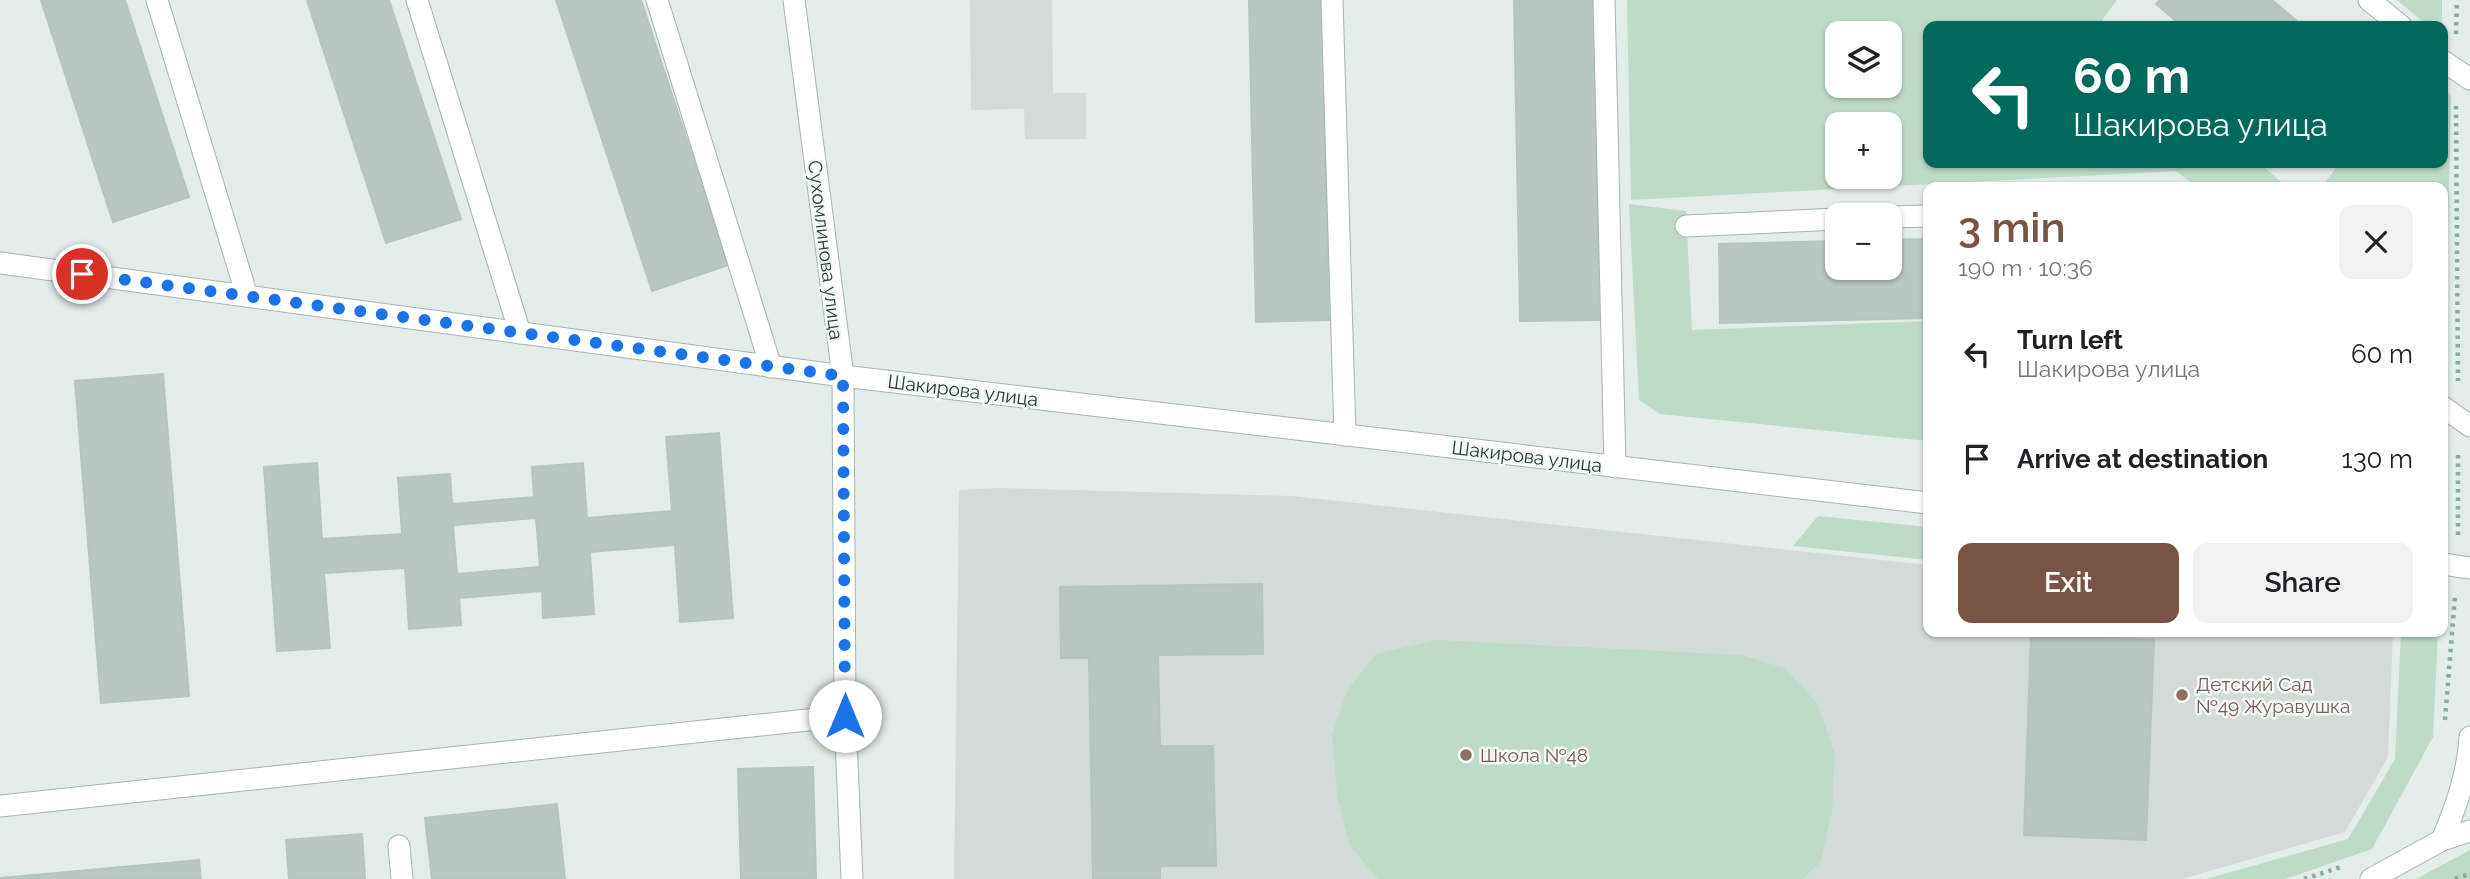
<!DOCTYPE html>
<html lang="en">
<head>
<meta charset="utf-8">
<style>
	body { margin:0; font-family:Raleway,sans-serif; background:#f2f2f2; color:#202124; height:100vh; display:flex; flex-direction:column; font-size:26px; white-space:nowrap }
	* { box-sizing:border-box; margin:0 }
	p { font-size:23px; color:#757577 }
	.icon { flex:none; width:38px; height:38px; fill:none; stroke:currentColor; stroke-width:2; stroke-linecap:round; stroke-linejoin:round }
	.map { position:relative; flex:1; overflow:hidden }
	.panel { position:absolute; left:1923px; top:182px; width:525px; height:455px; display:flex; flex-direction:column; background:#fff; border-radius:14px; box-shadow:0 2px 5px #0004 }
	.panel>* { flex:none }
	.banner { position:absolute; left:1923px; top:21px; width:525px; height:147px; border-radius:14px; box-shadow:0 2px 5px #0004; background:#00695c; color:#fff; overflow:hidden }
	.buttons { position:absolute; left:1825px; top:21px; display:grid; gap:14px }
	.buttons a { display:grid; place-items:center; width:77px; height:77px; border-radius:14px; background:#fff; box-shadow:0 2px 5px #0004; font-size:35px }
	.pin { position:absolute; display:grid; place-items:center; width:60px; height:60px; color:#fff; margin:-30px; border:4px solid #fff; border-radius:50%; box-shadow:0 2px 7px #0007 }
	.me { position:absolute; width:77px; margin:-38px; rotate:0deg; stroke-linejoin:round; filter:drop-shadow(0 0 5px #0008) }
	.turn { display:flex; align-items:center; gap:24px; height:147px; padding:0 35px; font-size:32px }
	.turn .icon { width:91px; height:91px; stroke-width:2.5 }
	.turn b { display:block; font-size:49px; line-height:60px }
	.round { display:grid; place-items:center; flex:none; width:74px; height:74px; border-radius:14px; background:#f2f2f2 }
	.summary { display:flex; align-items:center; justify-content:space-between; height:119px; padding:0 35px }
	h1 { font-size:42px; font-weight:600; line-height:52px; color:#795343 }
	.primary-button { display:flex; gap:14px; margin-top:auto; padding:14px 35px }
	.primary-button a { flex:1; height:80px; border-radius:14px; background:#795343; color:#fff; font-size:28px; font-weight:600; line-height:80px; text-align:center }
	.primary-button a+a { background:#f2f2f2; color:#202124 }
	ul { padding:0; list-style:none }
	li { display:flex; align-items:center; gap:21px; height:105px; padding:0 35px }
	li div { flex:1 }
	li b { display:block; font-size:26px }
	li em { font-style:normal }
	.map>svg:first-child { display:block }
	.built { fill:#d2dbd8 }
	.green { fill:#bedbc8; fill-rule:evenodd }
	.building { fill:#b9c6c2; stroke:#b6c5c0; stroke-width:2; fill-rule:evenodd }
	.lines { fill:none; stroke-linecap:round; stroke-linejoin:round }
	.minor-casing { stroke:#a6b4b0; stroke-width:23 }
	.path { stroke:#87aca4; stroke-width:4.5; stroke-dasharray:3.5 5; stroke-linecap:butt }
	.minor { stroke:#fff; stroke-width:21 }
	.route { stroke:#1a73e8; stroke-width:12; stroke-dasharray:0 21.6 }
	.education-dot { fill:#8d6e63; stroke:#f4f8f6; stroke-width:2.5 }
	.labels { text-anchor:middle; dominant-baseline:central; stroke-width:5; stroke-linejoin:round; paint-order:stroke }
	.street-label { font-size:19px; fill:#253c37; stroke:#f4f8f6 }
	.education-label { font-size:19px; fill:#785e54; stroke:#f4f8f6; text-anchor:start }
</style>
</head>
<body>
<div class="map">
<svg width="2470" height="879" viewBox="0 0 2470 879">
	<rect width="100%" height="100%" fill="#e3ece9"/>
	<g class="built">
		<path d="M970 0H1052L1053 93H1086V139H1025L1024 109 971 110Z"/>
		<path d="M995 488 1292 496 1928 565V632H2393L2388 757 2345 832 2182 879H954L959 490Z"/>
	</g>
	<g class="green">
		<path d="M1627 0H2117L2102 20 2108 26H1928V163H2259L2287 187H2197L2176 171 1631 200ZM1890 33V86H1838V33ZM1838 124H1890V177H1838Z"/>
		<path d="M2397 0H2442V26H2428Z"/>
		<path d="M2443 89 2451 95 2445 379 2443 187H2321L2340 163H2443Z"/>
		<path d="M1629 204 1686 211 1692 330 1928 321V441L1660 414 1639 400Z"/>
		<path d="M1818 516 1928 527V560L1793 546Z"/>
		<path d="M2401 632H2438L2433 737 2372 849 2285 879H2206L2348 839 2395 759Z"/>
		<path d="M1437 640 1742 655 1784 668 1817 703 1835 754 1832 811 1820 863 1802 879H1378L1350 846 1337 795 1332 735 1347 691 1376 654Z"/>
		<path d="M2470 850V879H2416Z"/>
	</g>
	<g class="building">
		<path d="M41 0H125L189 197 113 222Z"/>
		<path d="M307 0H389L461 219 386 243Z"/>
		<path d="M556 0H641L728 265 652 291Z"/>
		<path d="M1249 0H1322L1329 320 1256 322Z"/>
		<path d="M1514 0H1594L1599 320 1520 321Z"/>
		<path d="M2160 0H2272L2303 26H2182L2156 4Z"/>
		<path d="M1928 239V318L1720 323 1719 244 1838 241V268H1890V240Z"/>
		<path d="M163 374 189 696 101 703 75 381Z"/>
		<path d="M719 433 733 618 680 622 675 545 590 552 594 614 543 618 542 591 459 598 461 625 409 629 405 568 324 573 330 648 277 651 264 467 317 463 322 539 402 534 398 478 450 474 452 504 534 497 532 467 583 463 587 518 672 511 666 437ZM536 518 540 567 457 574 453 525Z"/>
		<path d="M1262 584 1263 654 1158 655 1160 746H1213L1216 866H1160V879H1093L1089 658H1061L1060 587Z"/>
		<path d="M2031 635 2154 640 2146 840 2024 835Z"/>
		<path d="M813 767 816 879H741L738 769Z"/>
		<path d="M557 804 565 879H432L425 818Z"/>
		<path d="M362 834 365 879H289L286 840Z"/>
		<path d="M199 860 201 879H0V878Z"/>
	</g>
	<g class="lines">
		<defs>
			<g id="minor">
				<path d="M157 0 247 296"/>
				<path d="M417 0 520 333"/>
				<path d="M657 0 771 367"/>
				<path d="M794 0 843 376 845 716 852 879"/>
				<path d="M1332 0 1345 435"/>
				<path d="M1604 0 1615 467"/>
				<path d="M2369 0 2401 26"/>
				<path d="M2443 61 2470 79"/>
				<path d="M1890 217 1928 216"/>
				<path d="M1686 226 1838 219"/>
				<path d="M0 263 843 376 1928 503"/>
				<path d="M2443 407 2470 426"/>
				<path d="M2443 564 2470 568"/>
				<path d="M0 806 845 716"/>
				<path d="M2442 840C2456 807 2468 773 2470 737"/>
				<path d="M399 846 402 879"/>
				<path d="M2371 879 2442 840 2470 831"/>
			</g>
		</defs>
		<use href="#minor" class="minor-casing"/>
		<g class="path">
			<path d="M2456 34 2457 0"/>
			<path d="M2456 106 2458 381"/>
			<path d="M2458 535V452"/>
			<path d="M2445 720 2455 596"/>
			<path d="M2304 879 2344 866"/>
			<path d="M2455 879 2470 874"/>
		</g>
		<use href="#minor" class="minor"/>
	</g>
	<g class="lines">
		<path class="route" d="M82 274 843 376 845 716"/>
	</g>
	<g class="education-dot">
		<circle cx="2182" cy="695" r="7"/>
		<circle cx="1466" cy="755" r="7"/>
	</g>
	<g class="labels">
		<g class="street-label">
			<text transform="translate(826 250) rotate(83)">Сухомлинова улица</text>
			<text transform="translate(963 390) rotate(7)">Шакирова улица</text>
			<text transform="translate(1527 456) rotate(7)">Шакирова улица</text>
		</g>
		<g class="education-label">
			<text x="2196" y="684">Детский Сад<tspan x="2196" dy="22">№49 Журавушка</tspan></text>
			<text x="1480" y="755">Школа №48</text>
		</g>
	</g>
</svg>
<div class="buttons">
<a><svg class="icon" aria-label="layers" viewBox="0 0 24 24"><path d="M12 4l9 5-9 5-9-5zM3 14l9 5 9-5"/></svg></a>
<a>+</a>
<a>−</a>
</div>
<div class="pin" style="left:82px;top:274px;background:#d93025"><svg class="icon" aria-label="arrive" viewBox="0 0 24 24"><path d="M6 21V4h12l-3 4 3 4H6"/></svg></div>
<svg class="me" style="left:845px;top:716px" viewBox="-20 -20 40 40"><circle r="19" fill="#fff"/><path d="M0-13L10 11 0 6-10 11z" fill="#1a73e8"/></svg>
<div class="banner">
<div class="turn"><svg class="icon" aria-label="left" viewBox="0 0 24 24"><path d="M17 20v-9H6M10 6l-5 5 5 5"/></svg><div><b>60 m</b>Шакирова улица</div></div>
</div>
<section class="panel">
<div class="summary"><div><h1>3 min</h1><p>190 m · 10:36</p></div><a class="round"><svg class="icon" aria-label="close" viewBox="0 0 24 24"><path d="M6 6l12 12M18 6L6 18"/></svg></a></div>
<ul>
<li><svg class="icon" aria-label="left" viewBox="0 0 24 24"><path d="M17 20v-9H6M10 6l-5 5 5 5"/></svg><div><b>Turn left</b><p>Шакирова улица</p></div><em>60 m</em></li>
<li><svg class="icon" aria-label="arrive" viewBox="0 0 24 24"><path d="M6 21V4h12l-3 4 3 4H6"/></svg><div><b>Arrive at destination</b></div><em>130 m</em></li>
</ul>
<div class="primary-button"><a>Exit</a><a>Share</a></div>
</section>
</div>
</body>
</html>
